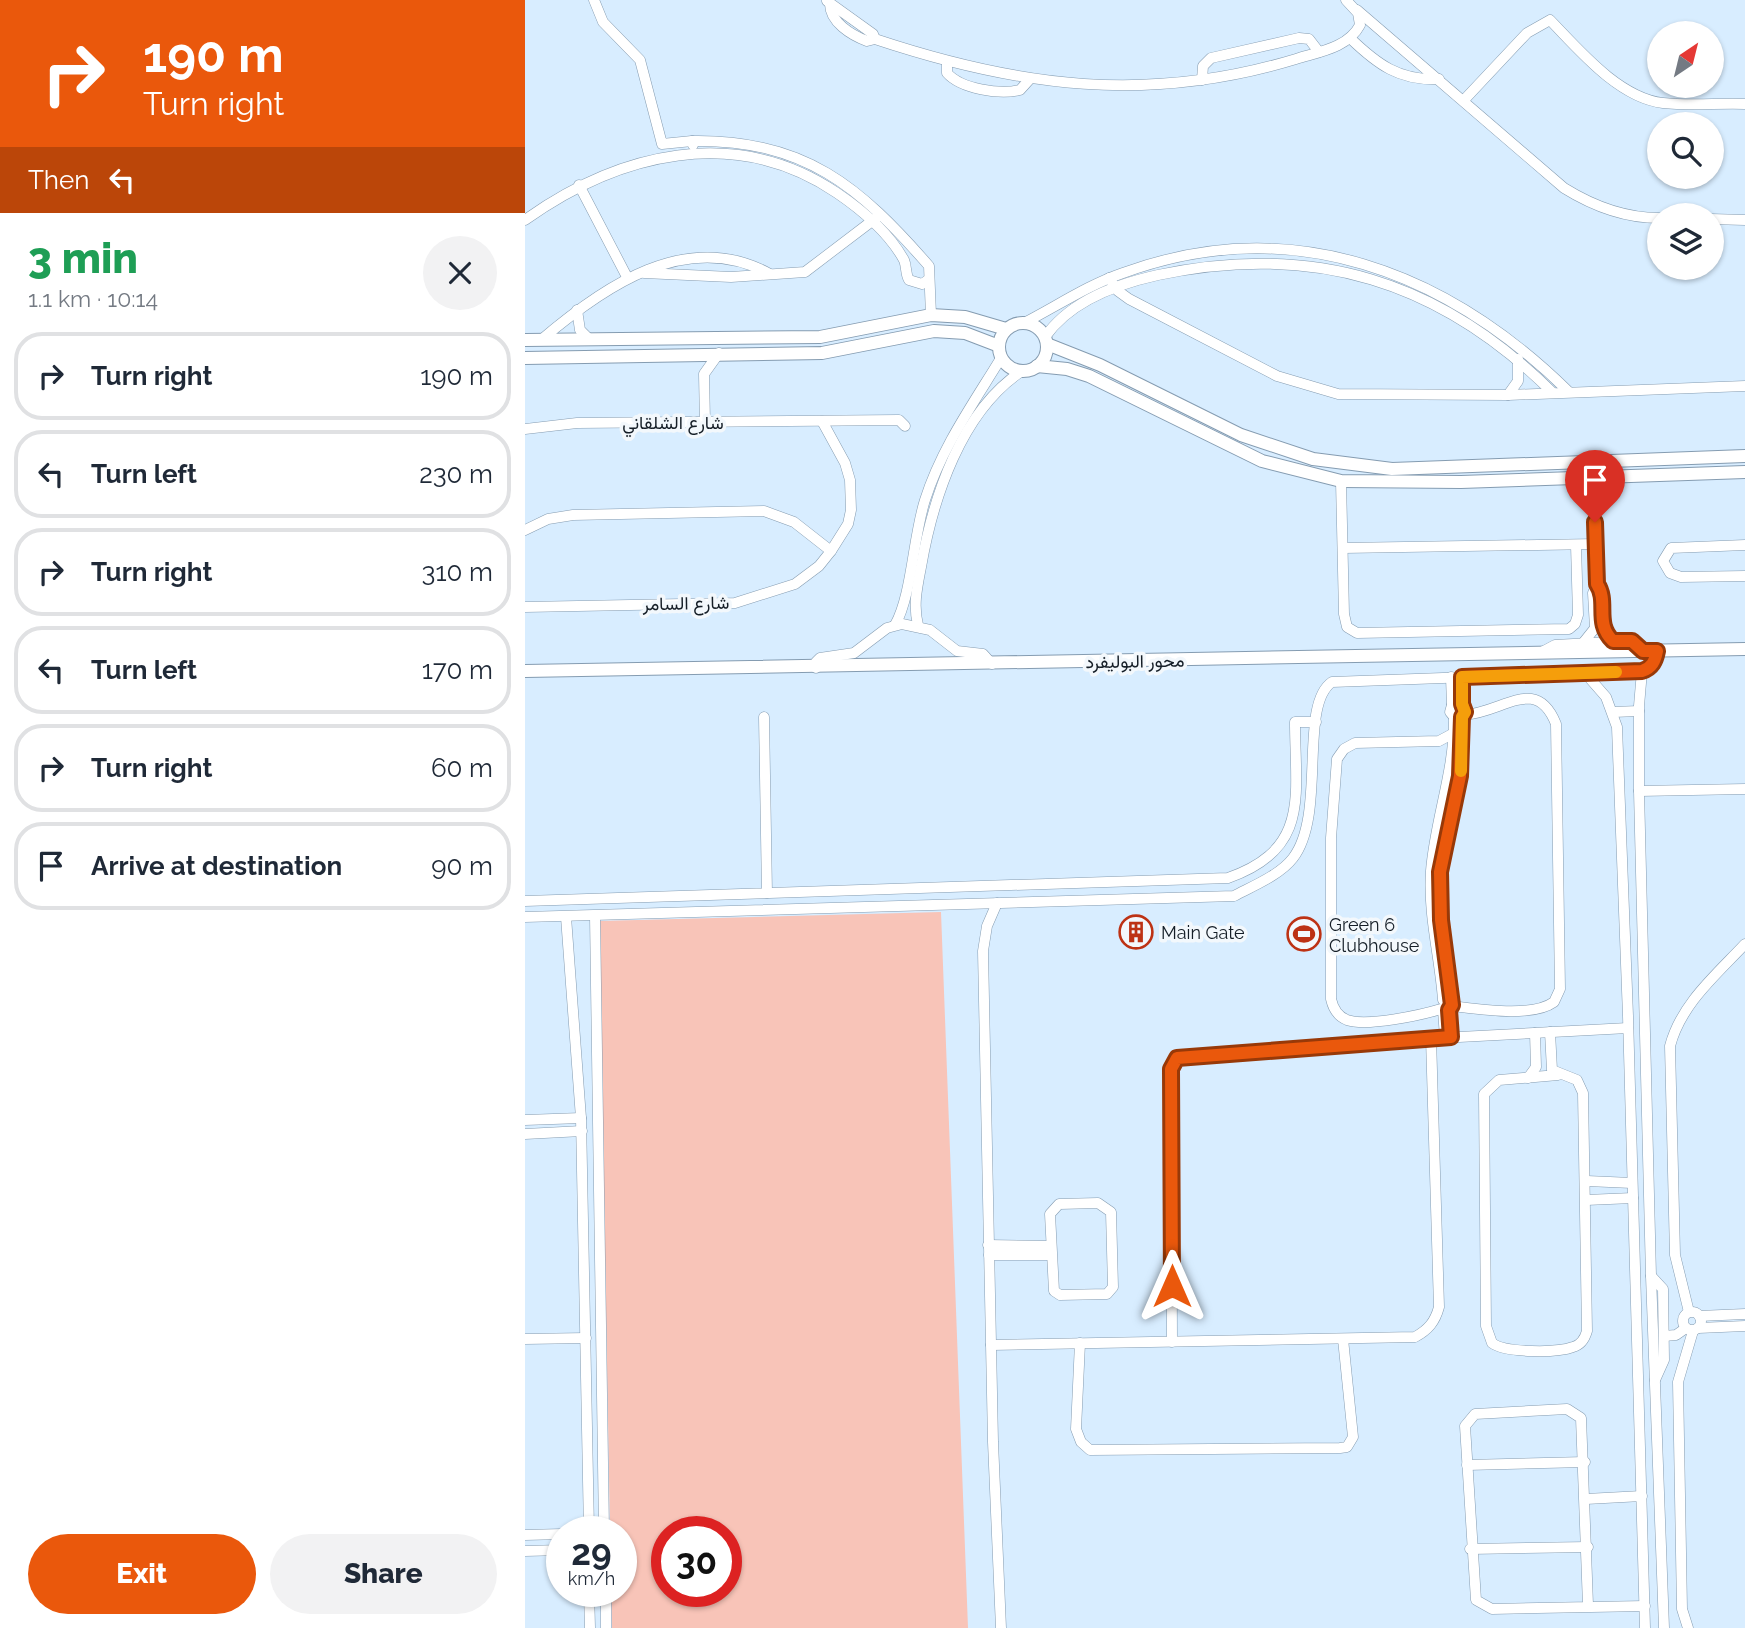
<!DOCTYPE html>
<html lang="en">
<head>
<meta charset="utf-8">
<style>
	body { margin:0; font-family:Raleway,Vazirmatn,sans-serif; background:#f2f2f3; color:#1f2937; height:100vh; display:flex; flex-direction:column; font-size:26px; white-space:nowrap }
	* { box-sizing:border-box; margin:0 }
	p { font-size:23px; color:#747a83 }
	.icon { flex:none; width:38px; height:38px; fill:none; stroke:currentColor; stroke-width:2; stroke-linecap:round; stroke-linejoin:round }
	.map { position:relative; flex:1; overflow:hidden }
	.drawer { display:flex; flex-direction:column; background:#fff; width:525px }
	.drawer>* { flex:none }
	.hud { background:#ea580c; color:#fff; overflow:hidden }
	.needle { width:46px; rotate:35deg }
	.buttons { position:absolute; left:1122px; top:21px; display:grid; gap:14px }
	.buttons a { display:grid; place-items:center; width:77px; height:77px; border-radius:50%; background:#fff; box-shadow:0 2px 5px #0004; font-size:35px }
	.speed { position:absolute; left:21px; top:1516px; display:flex; gap:14px; font-size:35px; font-weight:700; text-align:center }
	.speed>* { display:grid; place-content:center; width:91px; height:91px; border-radius:50%; background:#fff; box-shadow:0 2px 5px #0004; line-height:1 }
	.speed small { font-size:18px; font-weight:400 }
	.speed .limit { border:10px solid #d22; background:#fff; color:#111 }
	.pin { position:absolute; display:grid; place-items:center; width:60px; height:60px; color:#fff; margin:-72px -30px; border-radius:50% 50% 50% 0; rotate:-45deg; box-shadow:0 0 7px #0007 }
	.pin .icon { rotate:45deg }
	.me { position:absolute; width:77px; margin:-38px; rotate:0deg; stroke-linejoin:round; filter:drop-shadow(0 0 5px #0008) }
	.turn { display:flex; align-items:center; gap:24px; height:147px; padding:0 28px; font-size:32px }
	.turn .icon { width:91px; height:91px; stroke-width:2.5 }
	.turn b { display:block; font-size:49px; line-height:60px }
	.then { display:flex; align-items:center; height:66px; padding:0 28px; background:#0003; gap:14px; font-size:26px }
	.round { display:grid; place-items:center; flex:none; width:74px; height:74px; border-radius:37px; background:#f2f2f3 }
	.headline { display:flex; align-items:center; justify-content:space-between; height:119px; padding:0 28px }
	h1 { font-size:42px; font-weight:800; line-height:52px; color:#1e9e55 }
	.action { display:flex; gap:14px; margin-top:auto; padding:14px 28px }
	.action a { flex:1; height:80px; border-radius:42px; background:#ea580c; color:#fff; font-size:28px; font-weight:800; line-height:80px; text-align:center }
	.action a+a { background:#f2f2f3; color:#1f2937 }
	ul { padding:0; list-style:none }
	li { display:flex; align-items:center; gap:21px; height:88px; margin:0 14px 10px; padding:0 14px; border:4px solid #e0e1e3; border-radius:28px }
	li div { flex:1 }
	li b { display:block; font-size:26px }
	li em { font-style:normal }
	main { display:flex; flex:1; min-height:0 }
	.map>svg:first-child { display:block }
	.green { fill:#f8c4b8; fill-rule:evenodd }
	.lines { fill:none; stroke-linecap:round; stroke-linejoin:round }
	.minor-casing { stroke:#859cb1; stroke-width:11 }
	.tertiary-casing { stroke:#859cb1; stroke-width:14 }
	.minor { stroke:#fff; stroke-width:10 }
	.tertiary { stroke:#fff; stroke-width:12 }
	.route-casing { stroke:#983908; stroke-width:18 }
	.route { stroke:#ea580c; stroke-width:12 }
	.slow { stroke:#f59e0b; stroke-width:12 }
	.labels { text-anchor:middle; dominant-baseline:central; stroke-width:7; stroke-linejoin:round; paint-order:stroke }
	.street-label { font-size:18px; fill:#151e27; stroke:#f3f8fc }
	.poi-label { font-size:18px; fill:#151e27; stroke:#f3f8fc; text-anchor:start }
</style>
</head>
<body>
<main>
<section class="drawer">
<div class="hud">
<div class="turn"><svg class="icon" aria-label="right" viewBox="0 0 24 24"><path d="M7 20v-9h11M14 6l5 5-5 5"/></svg><div><b>190 m</b>Turn right</div></div>
<div class="then">Then<svg class="icon" aria-label="left" viewBox="0 0 24 24"><path d="M17 20v-9H6M10 6l-5 5 5 5"/></svg></div>
</div>
<div class="headline"><div><h1>3 min</h1><p>1.1 km · 10:14</p></div><a class="round"><svg class="icon" aria-label="close" viewBox="0 0 24 24"><path d="M6 6l12 12M18 6L6 18"/></svg></a></div>
<ul>
<li><svg class="icon" aria-label="right" viewBox="0 0 24 24"><path d="M7 20v-9h11M14 6l5 5-5 5"/></svg><div><b>Turn right</b></div><em>190 m</em></li>
<li><svg class="icon" aria-label="left" viewBox="0 0 24 24"><path d="M17 20v-9H6M10 6l-5 5 5 5"/></svg><div><b>Turn left</b></div><em>230 m</em></li>
<li><svg class="icon" aria-label="right" viewBox="0 0 24 24"><path d="M7 20v-9h11M14 6l5 5-5 5"/></svg><div><b>Turn right</b></div><em>310 m</em></li>
<li><svg class="icon" aria-label="left" viewBox="0 0 24 24"><path d="M17 20v-9H6M10 6l-5 5 5 5"/></svg><div><b>Turn left</b></div><em>170 m</em></li>
<li><svg class="icon" aria-label="right" viewBox="0 0 24 24"><path d="M7 20v-9h11M14 6l5 5-5 5"/></svg><div><b>Turn right</b></div><em>60 m</em></li>
<li><svg class="icon" aria-label="arrive" viewBox="0 0 24 24"><path d="M6 21V4h12l-3 4 3 4H6"/></svg><div><b>Arrive at destination</b></div><em>90 m</em></li>
</ul>
<div class="action"><a>Exit</a><a>Share</a></div>
</section>
<div class="map">
<svg width="1220" height="1628" viewBox="0 0 1220 1628">
	<rect width="100%" height="100%" fill="#d8edff"/>
	<path class="green" d="M416 912 443 1628H87L86 1591H96V1531H85L74 921ZM142 1531H201V1591H142Z"/>
	<g class="lines">
		<defs>
			<g id="minor">
				<path d="M69 0 78 22 115 60 137 144 167 141 168 145"/>
				<path d="M302 1 348 34 350 39"/>
				<path d="M305 4C305 22 326 35 342 41L350 39C494 87 623 104 771 59 793 52 823 48 835 25L833 13 821 0"/>
				<path d="M832 10 1039 188C1068 206 1100 218 1134 218"/>
				<path d="M825 38C852 64 874 81 914 79"/>
				<path d="M422 63V73C436 89 475 95 495 90L504 80"/>
				<path d="M677 80 678 66 686 58 774 38 784 39 794 52"/>
				<path d="M939 100 1002 33 1025 20C1054 50 1094 98 1138 103 1165 106 1193 103 1220 104"/>
				<path d="M167 141C280 139 335 187 404 266L406 315"/>
				<path d="M54 185 102 277"/>
				<path d="M1186 219 1220 220"/>
				<path d="M0 220C94 153 210 124 312 193 337 210 364 233 379 260 382 267 380 273 384 280L397 284 403 280"/>
				<path d="M119 273 206 277 280 272 351 218"/>
				<path d="M584 278 593 291 604 299 752 376 813 394 983 395 1220 386"/>
				<path d="M52 310 55 330 64 339"/>
				<path d="M499 323C532 306 563 285 598 273 767 211 922 272 1044 392"/>
				<path d="M520 337C545 301 592 284 633 275 789 242 915 281 1027 392"/>
				<path d="M16 340C78 287 162 228 245 274"/>
				<path d="M983 395 993 381V359"/>
				<path d="M180 423 179 374 194 353"/>
				<path d="M0 429 52 423 374 420 380 426"/>
				<path d="M1068 463 1072 584C1084 602 1070 623 1088 641"/>
				<path d="M816 481 819 614 822 627 832 633 1044 629 1050 624 1053 615 1051 545"/>
				<path d="M0 530 23 519 48 515 239 511 269 522 306 551"/>
				<path d="M1220 545 1146 548 1138 561 1145 573 1156 577 1220 576"/>
				<path d="M818 548 1071 544"/>
				<path d="M0 607 210 603 270 584 294 566 306 551 323 524 326 510 325 480 320 463 297 421"/>
				<path d="M370 625C387 595 388 537 400 500 417 447 448 404 476 358"/>
				<path d="M393 625C388 605 392 588 396 567 408 498 436 411 497 371"/>
				<path d="M1058 643 1070 628 1068 593 1072 584"/>
				<path d="M1015 653 1030 645 1103 641 1112 643 1118 651"/>
				<path d="M291 668V662L295 658 329 653 362 628 377 624 405 630 432 651 458 654 467 664"/>
				<path d="M1117 671 1114 706V791L1126 1276 1139 1628"/>
				<path d="M1060 673 1081 697 1092 727 1103 1016 1120 1628"/>
				<path d="M926 677 927 705"/>
				<path d="M937 677 940 712 937 717H929L925 712 927 705 937 704"/>
				<path d="M1088 712 1114 711"/>
				<path d="M239 717 242 893"/>
				<path d="M1114 791 1220 789"/>
				<path d="M0 901 703 878C786 849 770 795 770 722H791"/>
				<path d="M472 903 462 926 458 951 468 1442 476 1628"/>
				<path d="M70 916 79 1531"/>
				<path d="M0 917 709 896C728 886 755 875 768 858 802 814 773 705 807 682L1117 671 1126 667 1131 651"/>
				<path d="M41 917 56 1118 64 1531"/>
				<path d="M918 1000C915 957 903 916 906 871 910 819 930 771 929 717"/>
				<path d="M925 1001 916 920 915 872 935 776 937 717"/>
				<path d="M927 1006C953 1009 1007 1018 1029 1002L1035 989 1031 724C1011 674 978 713 939 715"/>
				<path d="M916 1009C896 1015 842 1027 822 1020 812 1016 808 1008 806 999V838L812 759 819 749 830 743 914 741 929 733"/>
				<path d="M918 1010 920 1037"/>
				<path d="M1025 1032 1027 1070 1052 1080 1058 1093 1062 1331C1060 1338 1056 1345 1048 1347 1032 1353 980 1353 967 1343L961 1326 959 1094 974 1080 1033 1075"/>
				<path d="M1003 1078 1011 1067 1010 1033"/>
				<path d="M0 1120 56 1118"/>
				<path d="M0 1134 57 1131"/>
				<path d="M1062 1181 1107 1183"/>
				<path d="M1061 1200 1108 1198"/>
				<path d="M534 1204 573 1203 586 1212 588 1287 582 1294 535 1295 529 1291 525 1214Z"/>
				<path d="M463 1245 525 1246"/>
				<path d="M464 1255H526"/>
				<path d="M1126 1276 1138 1289 1139 1360 1130 1380"/>
				<circle cx="1167" cy="1321" r="9"/>
				<path d="M1164 1312 1150 1255 1145 1046C1156 1004 1191 975 1220 944"/>
				<path d="M1174 1316 1220 1314"/>
				<path d="M1173 1328 1220 1326"/>
				<path d="M1139 1336 1151 1335 1161 1328"/>
				<path d="M0 1339 61 1338"/>
				<path d="M647 1342 646 1069 652 1058 839 1042 1103 1028"/>
				<path d="M555 1343 551 1429 556 1442 565 1450 815 1448 822 1447 828 1437 818 1339"/>
				<path d="M466 1345 890 1337C903 1330 910 1322 914 1307L906 1038"/>
				<path d="M942 1465 1060 1462"/>
				<path d="M1061 1499 1117 1496"/>
				<path d="M0 1535 37 1534"/>
				<path d="M945 1549 1063 1547"/>
				<path d="M0 1551 37 1550"/>
				<path d="M64 1591 65 1628"/>
				<path d="M81 1591V1628"/>
				<path d="M1063 1605 1056 1418 1042 1409 950 1414 940 1426 951 1600 967 1609 1120 1606"/>
				<path d="M1163 1628 1157 1609 1153 1382 1168 1331"/>
			</g>
			<g id="tertiary">
				<circle cx="498" cy="347" r="24"/>
				<path d="M0 340 295 337 406 315 440 317 481 329"/>
				<path d="M522 344 575 365 716 435 788 459 867 469 1220 456"/>
				<path d="M0 358 297 353 409 331 440 333 474 346"/>
				<path d="M512 366 542 369 564 376 737 461 816 481 936 482 1220 472"/>
				<path d="M0 671 1220 649"/>
			</g>
		</defs>
		<use href="#minor" class="minor-casing"/>
		<use href="#tertiary" class="tertiary-casing"/>
		<use href="#minor" class="minor"/>
		<use href="#tertiary" class="tertiary"/>
	</g>
	<g class="lines">
		<defs>
			<path id="route" d="M647 1286 646 1069 652 1058 926 1037 924 1010 927 1005 916 920 915 872 935 776 937 717 940 712 937 704V677L1117 671C1127 668 1130 661 1132 651H1118L1107 641H1088C1069 623 1084 602 1072 584L1070 522"/>
		</defs>
		<use href="#route" class="route-casing"/>
		<use href="#route" class="route"/>
		<path class="slow" d="M936 771 937 717 940 712 937 704V677L1091 672"/>
	</g>
	<defs>
		<symbol id="building-ring" viewBox="-11 -11 22 22"><circle r="9.5" fill="#f3f8fc" stroke="#bd3214" stroke-width="1.5"/><path d="M-4-6H4V6H1V3H-1V6H-4ZM-2.5-4.3h1.7v1.8h-1.7ZM.8-4.3h1.7v1.8H.8ZM-2.5-1h1.7V.8h-1.7ZM.8-1h1.7V.8H.8Z" fill="#bd3214"/></symbol>
		<symbol id="stadium-ring" viewBox="-11 -11 22 22"><circle r="9.5" fill="#f3f8fc" stroke="#bd3214" stroke-width="1.5"/><path d="M0-5a6.5 5 0 1 0 0 10a6.5 5 0 1 0 0-10ZM-3.5-1.8h7v3.6h-7Z" fill="#bd3214"/></symbol>
	</defs>
	<g fill-rule="evenodd">
		<use href="#building-ring" x="592" y="913" width="38" height="38"/>
		<use href="#stadium-ring" x="760" y="915" width="38" height="38"/>
	</g>
	<g class="labels">
		<g class="street-label">
			<text x="148" y="422">شارع الشلقاني</text>
			<text transform="translate(161 603) rotate(-1)">شارع السامر</text>
			<text transform="translate(610 661) rotate(-1)">محور البوليفرد</text>
		</g>
		<g class="poi-label">
			<text x="804" y="924">Green 6<tspan x="804" dy="21">Clubhouse</tspan></text>
			<text x="636" y="932">Main Gate</text>
		</g>
	</g>
</svg>
<div class="buttons">
<a><svg class="needle" viewBox="-14 -14 28 28"><path d="M0-13l5 13h-10z" fill="#e53935"/><path d="M0 13l5-13h-10z" fill="#747a83"/></svg></a>
<a><svg class="icon" aria-label="search" viewBox="0 0 24 24"><circle cx="10" cy="10" r="6"/><path d="M15 15l6 6"/></svg></a>
<a><svg class="icon" aria-label="layers" viewBox="0 0 24 24"><path d="M12 4l9 5-9 5-9-5zM3 14l9 5 9-5"/></svg></a>
</div>
<div class="speed"><div>29<small>km/h</small></div><div class="limit">30</div></div>
<div class="pin" style="left:1070px;top:522px;background:#d93025"><svg class="icon" aria-label="arrive" viewBox="0 0 24 24"><path d="M6 21V4h12l-3 4 3 4H6"/></svg></div>
<svg class="me" style="left:647px;top:1286px" viewBox="-20 -20 40 40"><path d="M0-17L14 15 0 8-14 15z" fill="#ea580c" stroke="#fff" stroke-width="4"/></svg>
</div>
</main>
</body>
</html>
